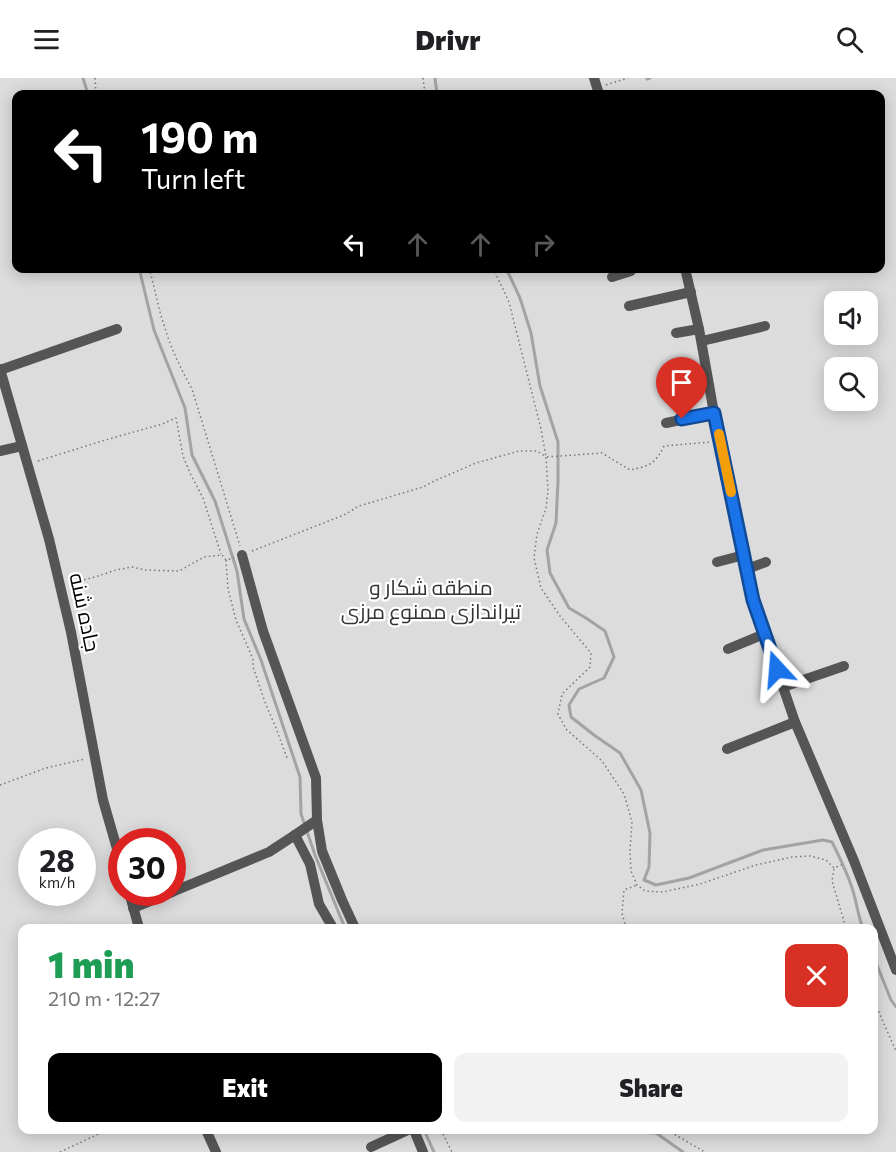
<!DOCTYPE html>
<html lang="en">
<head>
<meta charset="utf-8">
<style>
	body { margin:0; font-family:Commissioner,Cairo,sans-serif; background:#f2f2f2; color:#202124; height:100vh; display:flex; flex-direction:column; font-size:22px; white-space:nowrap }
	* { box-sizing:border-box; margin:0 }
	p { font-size:20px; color:#757577 }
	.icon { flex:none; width:33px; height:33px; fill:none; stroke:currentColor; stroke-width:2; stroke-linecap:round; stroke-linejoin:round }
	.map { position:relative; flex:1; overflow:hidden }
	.details { position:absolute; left:18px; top:846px; width:860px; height:210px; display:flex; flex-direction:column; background:#fff; border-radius:12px; box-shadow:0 3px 15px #0003 }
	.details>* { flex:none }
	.hud { position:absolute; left:12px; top:12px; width:873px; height:183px; border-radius:12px; box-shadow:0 3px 15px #0003; background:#000; color:#fff; overflow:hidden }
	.buttons { position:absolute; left:824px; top:213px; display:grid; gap:12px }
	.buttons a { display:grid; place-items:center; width:54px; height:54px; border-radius:12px; background:#fff; box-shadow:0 3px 15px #0003; font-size:30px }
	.speed { position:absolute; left:18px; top:750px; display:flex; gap:12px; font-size:30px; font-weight:700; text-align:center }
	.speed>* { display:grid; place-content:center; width:78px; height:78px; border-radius:50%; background:#fff; box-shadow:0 3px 15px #0003; line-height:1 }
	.speed small { font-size:15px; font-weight:400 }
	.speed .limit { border:9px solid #d22; background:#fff; color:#111 }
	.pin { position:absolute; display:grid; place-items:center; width:51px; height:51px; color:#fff; margin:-62px -26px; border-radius:50% 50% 50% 0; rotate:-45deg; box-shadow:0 0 6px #0007 }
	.pin .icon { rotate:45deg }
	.me { position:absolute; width:66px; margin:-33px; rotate:341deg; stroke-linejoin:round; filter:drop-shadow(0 0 4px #0008) }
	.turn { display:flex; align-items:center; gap:21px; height:126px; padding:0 30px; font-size:27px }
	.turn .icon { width:78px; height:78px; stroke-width:2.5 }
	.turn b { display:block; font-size:42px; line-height:51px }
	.lanes { display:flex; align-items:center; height:57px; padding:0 30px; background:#0003; justify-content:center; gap:30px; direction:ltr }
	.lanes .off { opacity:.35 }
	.round { display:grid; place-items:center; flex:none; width:63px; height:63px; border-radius:12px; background:#f2f2f2 }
	.overview { display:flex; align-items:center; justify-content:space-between; height:102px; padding:0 30px }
	h1 { font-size:36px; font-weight:800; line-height:45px; color:#1e9e55 }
	.button { display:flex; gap:12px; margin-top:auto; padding:12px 30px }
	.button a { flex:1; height:69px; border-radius:12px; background:#000; color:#fff; font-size:24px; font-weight:800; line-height:69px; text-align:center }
	.button a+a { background:#f2f2f2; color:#202124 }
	header { display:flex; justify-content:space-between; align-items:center; height:78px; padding:0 30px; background:#fff; font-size:27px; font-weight:800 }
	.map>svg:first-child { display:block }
	.green { fill:#dcdcdc; fill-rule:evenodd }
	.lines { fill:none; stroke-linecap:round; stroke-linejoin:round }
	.stream { stroke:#a3a3a3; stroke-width:3 }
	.path { stroke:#777; stroke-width:1.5; stroke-dasharray:1.5 3; stroke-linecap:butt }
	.minor { stroke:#555; stroke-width:10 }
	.route-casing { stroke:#114b97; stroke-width:15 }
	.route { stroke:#1a73e8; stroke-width:10 }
	.slow { stroke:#f59e0b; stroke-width:10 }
	.labels { text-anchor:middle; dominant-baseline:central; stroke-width:4.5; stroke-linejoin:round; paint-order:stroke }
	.park-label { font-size:21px; fill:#333; stroke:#fff }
	.street-label { font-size:21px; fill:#000; stroke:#fff }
</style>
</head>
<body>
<header><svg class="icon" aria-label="menu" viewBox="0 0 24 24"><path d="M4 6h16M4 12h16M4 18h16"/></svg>Drivr<svg class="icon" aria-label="search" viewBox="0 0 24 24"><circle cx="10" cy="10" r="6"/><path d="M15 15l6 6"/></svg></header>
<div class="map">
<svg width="896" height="1074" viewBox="0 0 896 1074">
	<rect width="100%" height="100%" fill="#fff"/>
	<path class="green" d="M0 0H896V1074H0ZM16 16H880V190H16ZM834 224H867V256H834ZM834 290H867V322H834ZM32 764H82V814H32ZM122 764H172V814H122ZM22 850H873V1052H22Z"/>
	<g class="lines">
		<g class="stream">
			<path d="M83 0 88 16"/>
			<path d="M435 0 437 16"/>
			<path d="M647 1 650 0"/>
			<path d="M139 190 154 252 185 330 192 377 215 423 237 493 244 541 261 582 300 699 301 736 315 777 345 850"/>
			<path d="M506 190 520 220 531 255 540 308 558 364V403L556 445 547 472 550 495 569 530 586 540 605 553 614 579 604 600 579 611 569 627 571 639 594 657 620 675 641 712 650 755 649 789 644 802 656 807 689 800 763 772 823 762 832 764C840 780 848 796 853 813 857 826 858 838 863 850"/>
			<path d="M873 877 891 922 896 929"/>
			<path d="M424 1052 434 1074"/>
			<path d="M628 1052 632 1054 656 1055 683 1074"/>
		</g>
		<g class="path">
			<path d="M95 0 96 16"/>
			<path d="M423 0 425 16"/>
			<path d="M606 7 628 0"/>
			<path d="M149 190C155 210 158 231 165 250 171 271 181 291 192 311L240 468"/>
			<path d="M493 190 509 224 541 351 546 379 602 375 630 392C648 388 655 387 664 368L711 364"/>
			<path d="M38 383 102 363 162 346 176 340 183 378 191 397 203 420 221 476"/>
			<path d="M252 473 344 437 359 428 423 409 432 404 476 385 519 373H537L546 379 548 413 546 430 537 456 534 480 541 510 560 538 591 575 590 589 562 616 558 636 566 651 602 683 624 716 632 744 630 772 631 793 637 807 645 813 663 814 700 806 756 787 792 779 810 778 826 782 834 790 844 786"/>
			<path d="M226 482 228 511 236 542 253 581V589L266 627 276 650 287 680"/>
			<path d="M71 505 95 499 116 492 132 489 145 492 179 493 204 479 222 477 226 482 234 480"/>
			<path d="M0 707 46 690 85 681"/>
			<path d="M834 791 832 803 846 850"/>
			<path d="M626 850 622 835 624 812 637 807"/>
			<path d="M873 921 896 973"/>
			<path d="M441 1052 452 1074"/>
			<path d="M667 1052 705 1074"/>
			<path d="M60 1074 107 1052"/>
		</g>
		<g class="minor">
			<path d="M594 0 599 16"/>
			<path d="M685 190 699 251 714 335 753 521 795 644 854 783 896 892"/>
			<path d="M612 199 631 193 630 190"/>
			<path d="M629 228 691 214"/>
			<path d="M676 255 699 251"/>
			<path d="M702 263 765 248"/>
			<path d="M0 291 49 461 71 554 103 722 122 788"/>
			<path d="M0 292 117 251"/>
			<path d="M666 345 714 335"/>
			<path d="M0 373 22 368"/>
			<path d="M242 477 263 553 316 700 317 742 295 757 310 786 319 826 333 850"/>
			<path d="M717 484 744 477"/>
			<path d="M747 491 766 484"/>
			<path d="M728 571 764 556"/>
			<path d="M783 609 844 588"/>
			<path d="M727 671 795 644"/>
			<path d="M317 742 322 773 342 822 355 850"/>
			<path d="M129 814 139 850"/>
			<path d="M172 814 269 774 295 757"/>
			<path d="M133 830 172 814"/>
			<path d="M206 1052 216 1074"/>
			<path d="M414 1052 423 1074"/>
			<path d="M371 1069 408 1052"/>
		</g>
	</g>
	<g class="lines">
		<defs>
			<path id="route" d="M682 341 714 335 753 522 777 591"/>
		</defs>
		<use href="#route" class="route-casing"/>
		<use href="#route" class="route"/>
		<path class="slow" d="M719 356 731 414"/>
	</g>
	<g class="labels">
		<g class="park-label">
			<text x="431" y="508">منطقه شکار و<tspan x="431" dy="24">تیراندازی ممنوع مرزی</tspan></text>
		</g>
		<g class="street-label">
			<text transform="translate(86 534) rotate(78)">جاده شنه</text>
		</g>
	</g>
</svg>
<div class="buttons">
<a><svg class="icon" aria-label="sound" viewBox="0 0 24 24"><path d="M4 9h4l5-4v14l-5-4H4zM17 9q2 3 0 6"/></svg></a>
<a><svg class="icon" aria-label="search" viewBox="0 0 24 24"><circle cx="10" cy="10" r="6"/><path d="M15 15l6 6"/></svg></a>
</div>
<div class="speed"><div>28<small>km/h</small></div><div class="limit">30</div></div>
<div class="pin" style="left:682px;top:341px;background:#d93025"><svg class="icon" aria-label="arrive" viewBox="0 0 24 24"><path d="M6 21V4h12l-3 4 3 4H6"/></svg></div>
<svg class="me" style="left:777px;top:591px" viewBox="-20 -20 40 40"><path d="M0-17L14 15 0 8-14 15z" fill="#1a73e8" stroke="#fff" stroke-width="4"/></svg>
<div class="hud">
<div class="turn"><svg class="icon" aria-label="left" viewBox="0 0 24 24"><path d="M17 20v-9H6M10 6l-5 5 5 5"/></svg><div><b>190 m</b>Turn left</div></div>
<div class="lanes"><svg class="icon" aria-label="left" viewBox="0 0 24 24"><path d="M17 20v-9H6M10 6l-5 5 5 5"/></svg><svg class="icon off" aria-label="ahead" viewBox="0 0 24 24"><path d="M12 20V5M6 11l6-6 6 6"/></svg><svg class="icon off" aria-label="ahead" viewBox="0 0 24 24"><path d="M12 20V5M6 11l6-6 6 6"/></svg><svg class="icon off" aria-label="right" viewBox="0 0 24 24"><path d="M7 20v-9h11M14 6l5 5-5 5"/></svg></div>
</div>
<section class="details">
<div class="overview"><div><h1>1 min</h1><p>210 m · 12:27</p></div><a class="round" style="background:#d93025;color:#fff"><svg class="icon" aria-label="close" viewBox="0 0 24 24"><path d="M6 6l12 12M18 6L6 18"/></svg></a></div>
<div class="button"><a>Exit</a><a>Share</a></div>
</section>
</div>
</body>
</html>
